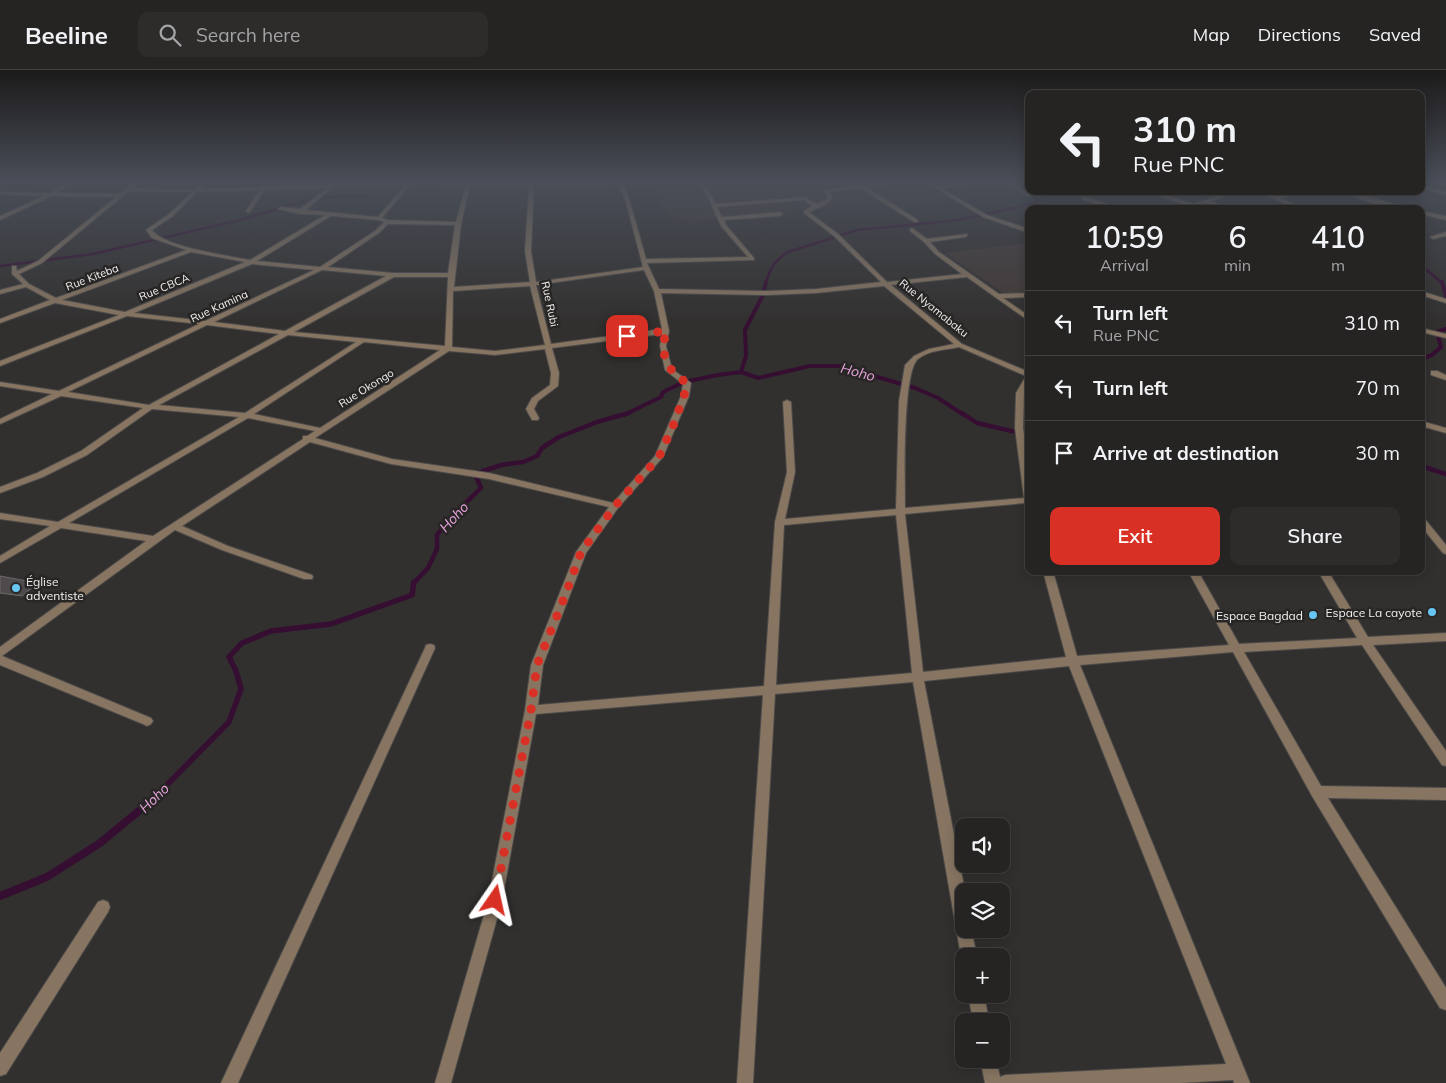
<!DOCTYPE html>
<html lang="en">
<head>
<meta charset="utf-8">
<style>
	body { margin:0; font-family:Mulish,sans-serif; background:#2e2c2b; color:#f1f3f6; height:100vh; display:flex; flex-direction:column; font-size:19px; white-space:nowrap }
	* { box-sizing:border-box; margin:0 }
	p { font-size:16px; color:#a4a4a6 }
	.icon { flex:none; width:28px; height:28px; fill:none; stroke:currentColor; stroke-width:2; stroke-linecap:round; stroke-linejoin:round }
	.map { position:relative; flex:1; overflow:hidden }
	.sheet { position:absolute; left:1025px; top:135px; width:400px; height:370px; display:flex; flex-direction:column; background:#262423; border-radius:10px; box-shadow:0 2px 12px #0003,0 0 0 1px #424141 }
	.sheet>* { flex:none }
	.banner { position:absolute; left:1025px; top:20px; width:400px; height:105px; border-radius:10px; box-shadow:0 2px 12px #0003,0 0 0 1px #424141; background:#262423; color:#f1f3f6; overflow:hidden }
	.controls { position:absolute; left:955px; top:748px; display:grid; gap:10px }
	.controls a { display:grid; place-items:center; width:55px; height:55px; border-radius:10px; background:#262423; box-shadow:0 2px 12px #0003,0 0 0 1px #424141; font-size:25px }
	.pin { position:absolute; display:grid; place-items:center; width:42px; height:42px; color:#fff; margin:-21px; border-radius:10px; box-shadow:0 2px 8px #0006 }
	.me { position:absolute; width:55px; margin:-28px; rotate:11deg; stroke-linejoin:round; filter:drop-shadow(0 0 4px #0008) }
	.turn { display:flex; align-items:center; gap:18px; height:105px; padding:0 25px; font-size:22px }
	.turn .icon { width:65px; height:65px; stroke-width:2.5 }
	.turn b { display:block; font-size:35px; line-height:42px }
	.eta { display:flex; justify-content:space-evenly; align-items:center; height:85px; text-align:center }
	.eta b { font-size:30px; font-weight:600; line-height:35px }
	.primary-button { display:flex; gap:10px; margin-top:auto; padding:10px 25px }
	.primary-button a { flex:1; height:58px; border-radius:10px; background:#d93025; color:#fff; font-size:20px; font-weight:600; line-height:58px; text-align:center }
	.primary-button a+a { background:#2e2c2b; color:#f1f3f6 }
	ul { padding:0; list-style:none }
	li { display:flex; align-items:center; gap:15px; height:65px; padding:0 25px; border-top:1px solid #424141 }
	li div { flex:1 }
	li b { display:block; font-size:19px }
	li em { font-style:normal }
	header { display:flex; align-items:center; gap:30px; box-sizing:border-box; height:70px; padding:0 25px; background:#262423; border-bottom:1px solid #424141 }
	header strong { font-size:24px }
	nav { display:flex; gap:28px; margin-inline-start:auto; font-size:18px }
	.search { width:350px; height:45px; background:#2e2c2b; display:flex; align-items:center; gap:12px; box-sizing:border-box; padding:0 18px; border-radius:10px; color:#a4a4a6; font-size:19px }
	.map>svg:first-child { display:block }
	.built { fill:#423936 }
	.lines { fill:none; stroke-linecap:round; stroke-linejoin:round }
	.stream-far4 { stroke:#350e32; stroke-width:2.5 }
	.stream-far3 { stroke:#350e32; stroke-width:4 }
	.stream-far2 { stroke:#350e32; stroke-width:4.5 }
	.stream-far1 { stroke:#350e32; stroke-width:5.5 }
	.stream { stroke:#350e32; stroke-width:8 }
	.building { fill:#4f4b4c; stroke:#6c696a }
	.minor-casing { stroke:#4d4b4a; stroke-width:2 }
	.minor { fill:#877561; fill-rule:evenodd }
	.route { stroke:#d93025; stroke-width:9; stroke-dasharray:0 16.2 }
	.poi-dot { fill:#68c4f0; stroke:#282625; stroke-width:2 }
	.labels { text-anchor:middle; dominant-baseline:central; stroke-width:5; stroke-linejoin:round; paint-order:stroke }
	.far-street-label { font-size:11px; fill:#f1efef; stroke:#282625 }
	.poi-label { font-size:12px; fill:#f1efef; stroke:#282625; text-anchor:end }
	.water-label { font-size:14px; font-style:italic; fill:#e8a4df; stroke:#282625 }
</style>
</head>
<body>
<header>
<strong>Beeline</strong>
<div class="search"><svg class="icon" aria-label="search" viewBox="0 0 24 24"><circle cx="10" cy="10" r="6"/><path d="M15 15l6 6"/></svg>Search here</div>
<nav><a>Map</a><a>Directions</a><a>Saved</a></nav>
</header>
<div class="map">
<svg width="1446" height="1013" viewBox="0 0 1446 1013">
	<rect width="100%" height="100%" fill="#32302f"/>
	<g class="built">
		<path d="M648 111H924L960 130 902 138 890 132 694 152 669 147Z"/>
		<path d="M1029 173V224L1006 225 945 183Z"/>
	</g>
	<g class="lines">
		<g class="stream-far4">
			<path d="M1421 195 1443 214"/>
			<path d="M0 196 93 184 240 150 318 127 365 126"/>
			<path d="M766 214C769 199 775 190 788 182L857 160 959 150 1031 134 1055 121"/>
		</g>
		<g class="stream-far3">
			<path d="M1442 212 1446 226"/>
			<path d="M1421 289 1432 285 1441 277 1437 262 1446 259"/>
			<path d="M741 302 746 286 745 260 763 225 766 212"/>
			<path d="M624 345 661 327 663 322 684 312 718 305 741 302 758 308 810 296H840L915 318 938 328 964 345"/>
		</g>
		<g class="stream-far2">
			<path d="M962 343 977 353 1029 365"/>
			<path d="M1421 396 1446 404"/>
			<path d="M413 514 428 498 437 479V465L449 449 481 418 475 404 501 395 523 392 537 386 542 378 559 367 597 352 629 343"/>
		</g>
		<path class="stream-far1" d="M150 732 229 652 241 619 236 601 229 587 242 573 271 561 331 554 412 525 414 512"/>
		<path class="stream" d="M0 826 47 807 100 773 151 731"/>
	</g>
	<path class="building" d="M0 506 38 513 22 526 0 523Z"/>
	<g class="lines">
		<defs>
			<g id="minor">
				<path d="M2 111H8L0 116V113Z"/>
				<path d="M67 111H73L57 123 120 124 136 111H141L133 119 194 120 203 111H208L200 119 262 117 266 113 268 114 267 117 408 111H623L630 132 646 189 748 187 721 156 707 125 696 111H701L711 125 716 134 805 127 816 134 824 131 827 128 825 120 889 111H905L866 117 918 150V152H914L860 118 830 122 832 128 828 133 809 142 838 164 887 212 962 204 935 184 924 172 910 161V159L912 158 927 169 967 164V166L965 167 930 172 939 182 999 224 1029 223V227L1003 228 1029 246V251L967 207 891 215 962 274 1029 302V314L1024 323 1023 358 1029 399V435L1025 433 905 444 923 602 1066 587 1043 501H1053L1077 586 1229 575 1188 501H1198L1239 574 1357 568 1318 501H1328L1368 567 1446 563V571L1373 575 1446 681V696L1442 695 1362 575 1244 582 1321 716 1446 718V730L1328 728 1446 918V940L1440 938 1312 726 1233 582 1080 595 1250 1013H1234L1233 1010 1180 1013H985L980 989H996L1000 1007 1005 1005 1226 994 1069 596 924 611 965 821 964 859H971L977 886H964V891L961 886 913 612 775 624 753 1013H737L763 625 536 644 502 831 451 1013H435L488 831 525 640 531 595 576 482 609 437 489 409 391 394 310 372 182 456 228 476 312 505 313 507 312 509H304L222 480 175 460 2 586 151 648 153 651 151 654 147 656 143 654 0 595V577L146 471 61 458 0 493V486L50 456 0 449V443L58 452 239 347 152 339 87 385 43 407 0 423V417L37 403 81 381 143 338 61 326 0 354V349L52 324 0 316V312L59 321 199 254 127 246 0 296V291L119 245 55 233 0 253V249L50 230 26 217 0 224V220L23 214 12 204V196H16L17 201 38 191 116 127 52 126 0 150V146L44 126 0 124V122L51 123ZM411 114 466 115 456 152 388 150 382 148ZM619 114 626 132 643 197 536 212 531 181 534 115H596ZM405 115 378 147 306 140 333 117ZM470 115H529L525 181 530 212 454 217 461 154ZM327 118 300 139 281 137 278 139 300 144 325 145 250 190C229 186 164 177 152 160L173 146 197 122 260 120 246 141 249 143 265 120ZM129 121 192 122 169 144 146 160 152 168 186 180 56 228 29 214 19 204 42 193ZM804 130 812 136 804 141V143L834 166 881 212 816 219 768 221 659 219 647 193 754 190V188L726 155 724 150 780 146 783 144 780 142 722 147 717 137ZM331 146 378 150 384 152 375 161 320 197 257 191ZM388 154 455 155 448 203H393L328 197 379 163ZM191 182 245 192 125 242 62 230ZM252 194 314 200 205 251 134 243ZM322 200 386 206 285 261 214 252ZM644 200 654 221 662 259 551 274 536 215ZM394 207H448L445 276 294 262ZM530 216 545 275 495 281 452 277 453 221ZM884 216 954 274 929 279 914 286 905 295 899 331 896 439 785 449 795 402 791 332 787 330 783 332 787 402 775 452 764 616 538 635 543 595 586 483 618 438 663 387 689 326 691 313 672 299 666 276 669 261 661 223 768 225 816 223ZM207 255 279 264 149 335 68 322ZM662 264 660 276 665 300 683 314 681 326 655 386 613 433 489 403 392 389 315 368 449 281 495 285 545 279 551 303 550 315 532 328 526 339 532 350H538L539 348 534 339 538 331 558 316 559 303 552 278ZM288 265 356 272 245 343 159 335ZM364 272 440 280 320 358 254 344ZM959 277 1026 306 1016 323 1015 358 1024 428 905 438C905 413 902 302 918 289 929 280 946 280 959 277ZM248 348 315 361 307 366H303V369L153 466 69 453ZM896 445 912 603 776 615 784 455Z"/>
				<path d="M924 111H930L937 116 973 111H991L941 118 987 145 1029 159V163L983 147Z"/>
				<path d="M1004 111H1010L1032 126 1028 127Z"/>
				<path d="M1421 115 1446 122V125L1421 118Z"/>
				<path d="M1144 121H1152L1193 134 1236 121H1244L1210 131 1231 139H1223L1205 133 1191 139H1184L1189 136Z"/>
				<path d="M1256 121C1263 121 1269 125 1275 126 1288 126 1302 121 1315 121L1279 128 1305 139H1298Z"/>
				<path d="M1342 121H1350L1410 139C1389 139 1361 131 1342 121Z"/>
				<path d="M1082 127H1086L1121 139H1113L1082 129Z"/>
				<path d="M1036 136 1040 139H1034Z"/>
				<path d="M1421 141 1446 146V150L1421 144Z"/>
				<path d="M1446 162V166L1433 169 1430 167Z"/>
				<path d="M1421 221 1446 229V233L1421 225Z"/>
				<path d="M1421 258 1446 264V268L1421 262Z"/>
				<path d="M1431 301H1437L1446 305V310L1431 305Z"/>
				<path d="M1421 351 1446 358V363L1421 356Z"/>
				<path d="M1421 447 1424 448 1446 475V484L1443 483 1421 456Z"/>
				<path d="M430 574 434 575 435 578 238 1013H221L425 578 426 575Z"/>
				<path d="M103 830 108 832 110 837 108 842 6 1004 0 1006V983L98 832Z"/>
				<path d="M968 924H984L989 951H973Z"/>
			</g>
		</defs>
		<use href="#minor" class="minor-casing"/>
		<use href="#minor" class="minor"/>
	</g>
	<linearGradient id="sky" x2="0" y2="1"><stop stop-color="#1c1a1a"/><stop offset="0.44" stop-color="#494e58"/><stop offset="1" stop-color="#494e58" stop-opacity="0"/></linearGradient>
	<rect width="1446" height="253" fill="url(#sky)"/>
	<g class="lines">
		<path class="route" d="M495 830 531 640 537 595 565 526 581 482 615 436 659 387 673 356 684 326 687 313C666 299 660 286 666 261L627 266"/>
	</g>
	<g class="poi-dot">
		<circle cx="16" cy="518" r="5"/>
		<circle cx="1432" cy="542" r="5"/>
		<circle cx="1313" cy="545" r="5"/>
	</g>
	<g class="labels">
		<g class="far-street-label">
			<text transform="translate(92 207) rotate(-21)">Rue Kiteba</text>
			<text transform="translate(164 217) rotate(-23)">Rue CBCA</text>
			<text transform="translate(550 234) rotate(78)">Rue Rubi</text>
			<text transform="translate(219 236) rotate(-25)">Rue Kamina</text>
			<text transform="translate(934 238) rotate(39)">Rue Nyamabaku</text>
			<text transform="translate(366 318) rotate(-32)">Rue Okongo</text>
		</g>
		<g class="poi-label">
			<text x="26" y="511" text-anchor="start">Église<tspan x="26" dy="14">adventiste</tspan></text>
			<text x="1422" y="542">Espace La cayote</text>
			<text x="1303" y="545">Espace Bagdad</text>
		</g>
		<g class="water-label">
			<text transform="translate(858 302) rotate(15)">Hoho</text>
			<text transform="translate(454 447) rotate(-47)">Hoho</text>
			<text transform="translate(154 728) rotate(-44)">Hoho</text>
		</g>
	</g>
</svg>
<div class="controls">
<a><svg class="icon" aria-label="sound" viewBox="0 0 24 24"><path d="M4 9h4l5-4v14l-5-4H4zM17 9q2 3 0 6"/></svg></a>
<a><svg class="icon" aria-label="layers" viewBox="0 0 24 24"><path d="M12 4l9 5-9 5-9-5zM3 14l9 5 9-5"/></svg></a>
<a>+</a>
<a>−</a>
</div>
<div class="pin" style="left:627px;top:266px;background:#d93025"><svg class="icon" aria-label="arrive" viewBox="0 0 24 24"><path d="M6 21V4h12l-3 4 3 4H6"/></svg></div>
<svg class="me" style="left:495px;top:830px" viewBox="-20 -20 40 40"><path d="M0-17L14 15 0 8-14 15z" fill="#d93025" stroke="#fff" stroke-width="4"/></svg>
<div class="banner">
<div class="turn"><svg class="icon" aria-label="left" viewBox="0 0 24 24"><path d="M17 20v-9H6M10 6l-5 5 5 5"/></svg><div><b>310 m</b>Rue PNC</div></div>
</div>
<section class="sheet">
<div class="eta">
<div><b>10:59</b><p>Arrival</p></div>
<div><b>6</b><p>min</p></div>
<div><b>410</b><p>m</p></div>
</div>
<ul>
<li><svg class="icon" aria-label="left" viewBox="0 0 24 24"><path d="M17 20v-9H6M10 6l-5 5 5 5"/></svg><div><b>Turn left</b><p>Rue PNC</p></div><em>310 m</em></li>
<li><svg class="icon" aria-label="left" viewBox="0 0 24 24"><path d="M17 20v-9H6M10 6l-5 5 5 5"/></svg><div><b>Turn left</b></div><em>70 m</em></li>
<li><svg class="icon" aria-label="arrive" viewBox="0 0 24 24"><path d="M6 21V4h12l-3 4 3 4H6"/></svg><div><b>Arrive at destination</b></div><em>30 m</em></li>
</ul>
<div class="primary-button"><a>Exit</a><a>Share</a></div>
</section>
</div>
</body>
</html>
